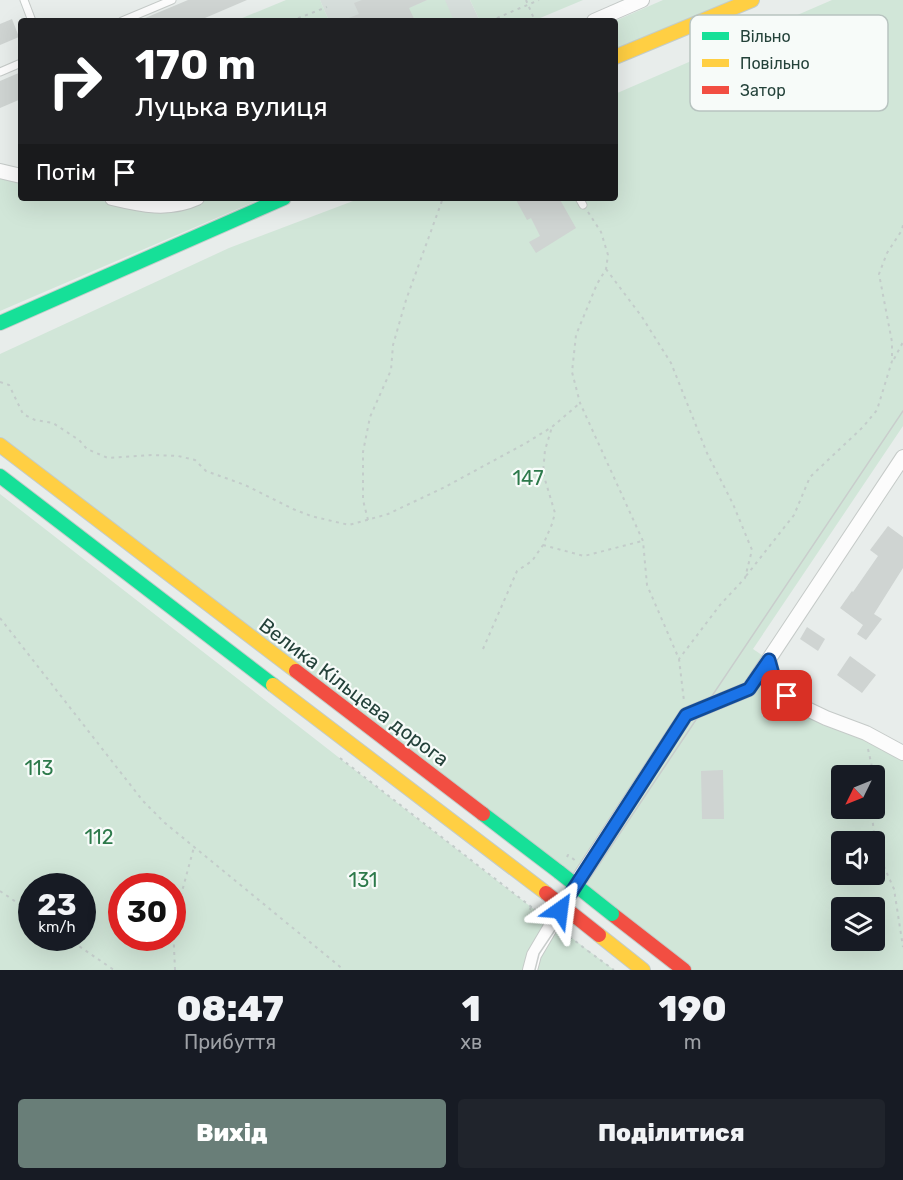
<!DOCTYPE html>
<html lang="uk">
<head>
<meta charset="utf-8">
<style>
	body { margin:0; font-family:Rubik,sans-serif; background:#20242c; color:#f1f3f6; height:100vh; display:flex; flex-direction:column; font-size:22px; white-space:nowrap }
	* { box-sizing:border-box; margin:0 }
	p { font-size:20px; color:#9ea1a6 }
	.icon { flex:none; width:33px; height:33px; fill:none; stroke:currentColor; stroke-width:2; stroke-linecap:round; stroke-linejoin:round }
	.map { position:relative; height:970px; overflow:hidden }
	.panel { display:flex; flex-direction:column; background:#171b24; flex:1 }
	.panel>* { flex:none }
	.guide { position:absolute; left:18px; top:18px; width:600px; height:183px; border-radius:6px; box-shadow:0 6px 24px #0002; background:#202124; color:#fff; overflow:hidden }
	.needle { width:39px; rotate:227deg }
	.controls { position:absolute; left:831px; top:765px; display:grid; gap:12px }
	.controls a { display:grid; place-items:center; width:54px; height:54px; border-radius:6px; background:#171b24; box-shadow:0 6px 24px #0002; font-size:30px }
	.speed { position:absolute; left:18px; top:873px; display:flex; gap:12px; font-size:30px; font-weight:700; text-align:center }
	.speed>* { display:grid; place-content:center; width:78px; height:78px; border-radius:50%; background:#171b24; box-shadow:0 6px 24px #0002; line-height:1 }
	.speed small { font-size:15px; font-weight:400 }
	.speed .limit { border:9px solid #d22; background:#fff; color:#111 }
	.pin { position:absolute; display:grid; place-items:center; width:51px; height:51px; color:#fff; margin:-26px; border-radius:12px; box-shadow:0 3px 9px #0006 }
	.me { position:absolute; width:66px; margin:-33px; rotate:31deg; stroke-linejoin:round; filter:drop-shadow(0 0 4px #0008) }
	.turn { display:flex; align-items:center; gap:21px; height:126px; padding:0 18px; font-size:27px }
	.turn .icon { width:78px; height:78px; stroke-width:2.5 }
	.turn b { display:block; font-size:42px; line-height:51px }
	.then { display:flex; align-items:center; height:57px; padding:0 18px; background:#0003; gap:12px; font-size:22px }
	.eta { display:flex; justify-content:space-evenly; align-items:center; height:102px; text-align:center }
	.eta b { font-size:36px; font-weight:800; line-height:42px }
	.action { display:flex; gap:12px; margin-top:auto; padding:12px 18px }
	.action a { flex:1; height:69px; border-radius:6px; background:#697e78; color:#fff; font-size:24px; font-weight:800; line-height:69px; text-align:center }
	.action a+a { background:#20242c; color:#f1f3f6 }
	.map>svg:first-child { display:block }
	.built { fill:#d6dedb }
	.green { fill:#d1e6d8; fill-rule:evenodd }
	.building { fill:#cfd4d2 }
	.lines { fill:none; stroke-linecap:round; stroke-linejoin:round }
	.lane-casing { stroke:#c5cac8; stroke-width:9 }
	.street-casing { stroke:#c5cac8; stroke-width:16 }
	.fast-casing { stroke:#c3ccc9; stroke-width:16 }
	.slow-casing { stroke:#c3ccc9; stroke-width:16 }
	.jam-casing { stroke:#c3ccc9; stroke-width:16 }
	.path { stroke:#c3ccca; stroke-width:2; stroke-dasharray:3 4.5; stroke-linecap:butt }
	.lane { stroke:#fcfcfc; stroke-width:7 }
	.street { stroke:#fcfcfc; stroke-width:14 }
	.fast { stroke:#16e098; stroke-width:14 }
	.slow { stroke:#ffcf43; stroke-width:14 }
	.jam { stroke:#f24e42; stroke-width:14 }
	.tram { stroke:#c9cdcc; stroke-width:1.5 }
	.fast-bridge-casing { stroke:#c3ccc9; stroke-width:16; stroke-linecap:butt }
	.jam-bridge-casing { stroke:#c3ccc9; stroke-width:16; stroke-linecap:butt }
	.path-bridge { stroke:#c3ccca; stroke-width:2; stroke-dasharray:3 4.5; stroke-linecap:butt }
	.fast-bridge { stroke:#16e098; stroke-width:14 }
	.jam-bridge { stroke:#f24e42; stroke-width:14 }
	.route-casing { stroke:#114b97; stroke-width:15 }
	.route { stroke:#1a73e8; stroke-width:10 }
	.labels { text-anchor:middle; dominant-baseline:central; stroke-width:4.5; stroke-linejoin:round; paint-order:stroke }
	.park-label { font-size:20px; fill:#2d7a4b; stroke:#f7fbf9 }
	.street-label { font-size:20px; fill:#24423a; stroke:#f7fbf9 }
	.key { fill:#f7fbf9; stroke:#b8c4c0; stroke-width:1.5 }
	.key-label { font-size:16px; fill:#24423a }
</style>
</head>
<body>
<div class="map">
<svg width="903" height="970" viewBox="0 0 903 970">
	<rect width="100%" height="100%" fill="#e8edeb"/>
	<path class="built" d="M320 0H470L480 21H329Z"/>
	<g class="green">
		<path d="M286 0H320L329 21H235Z"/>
		<path d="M427 0H445L454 21H413L409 8Z"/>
		<path d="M470 0H583L533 21H480Z"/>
		<path d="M663 0H733L615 49V21Z"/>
		<path d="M832 0H903V426L753 649 769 660 776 685 903 753V970H684L0 445V354L229 248 361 198H615V94ZM842 776H874V808H842ZM842 842H874V874H842ZM842 908H874V940H842Z"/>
		<path d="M0 175 21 181V198H91L135 209 162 213 190 207 210 198H263L0 311Z"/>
		<path d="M0 494 531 907 614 970H0ZM32 886H82V938H32ZM122 886H172V938H122Z"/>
	</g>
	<g class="building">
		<path d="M188 0H247L198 21H138Z"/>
		<path d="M362 0H427L409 8 415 21H341L359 14 354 3Z"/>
		<path d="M12 19 19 37 0 45V24Z"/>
		<path d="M21 72V99L0 108V81Z"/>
		<path d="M515 198H559L576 228 536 253 529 242 540 236 531 218 527 220Z"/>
		<path d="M888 526 903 537V568L874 614 882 619 866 640 857 634 863 625 840 608 852 591 853 592 878 556 870 550Z"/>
		<path d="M807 627 825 639 818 651 800 639Z"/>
		<path d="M850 656 876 675 862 693 837 675Z"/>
		<path d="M723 770 724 819H702L701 771Z"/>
	</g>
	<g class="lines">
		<defs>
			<g id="lane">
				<path d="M24 0 32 21"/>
				<path d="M122 21 172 0"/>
				<path d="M0 72 21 63"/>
				<path d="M579 198 583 205"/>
			</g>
			<g id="street">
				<path d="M594 21 642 0"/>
				<path d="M0 171 21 176"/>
				<path d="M112 198C141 205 169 211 197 198"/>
				<path d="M769 660 775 685 803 707 826 718 866 733 903 753"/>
				<path d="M530 970 534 955 580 877 686 715 749 689 903 457"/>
			</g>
			<g id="fast">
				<path d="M0 323 284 198"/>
				<path d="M0 476 273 685"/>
				<path d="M483 814 559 872"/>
			</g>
			<g id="slow">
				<path d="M615 57 752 0"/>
				<path d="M0 445 296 671"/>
				<path d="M273 685 546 893"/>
				<path d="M599 935 643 970"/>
			</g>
			<g id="jam">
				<path d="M296 671 483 814"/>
				<path d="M612 914 684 970"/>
			</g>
		</defs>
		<use href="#lane" class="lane-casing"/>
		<use href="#street" class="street-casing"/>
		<use href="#fast" class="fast-casing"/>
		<use href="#slow" class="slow-casing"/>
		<use href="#jam" class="jam-casing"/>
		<g class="path">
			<path d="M526 0 535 21"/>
			<path d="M291 21 327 7"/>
			<path d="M490 21 539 0"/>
			<path d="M588 212 601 232 608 255 606 269 597 284 576 335 572 372 580 403 643 541 647 585 679 659 684 701"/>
			<path d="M606 269 642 317 671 363 707 453 733 504 752 550 745 578 720 605 679 659"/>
			<path d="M894 359 903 342"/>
			<path d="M0 382 9 385 23 414 35 420 53 423 79 440 87 449 108 458 152 455 178 456 195 460 206 471 245 485 293 509 311 516 349 525 388 514 445 487 526 443 552 427 580 403"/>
			<path d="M368 520 363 500V452L370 417 391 370 393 345 406 300 443 198"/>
			<path d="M543 545 584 556 642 541"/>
			<path d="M746 576 794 515 810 477 863 427 877 410 892 361V342L879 274 887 253 902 230 903 225"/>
			<path d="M0 618 143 801 165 823 344 970"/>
			<path d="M483 649 517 571 532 561 543 545 552 524 555 513 543 473 545 450 552 427"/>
			<path d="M868 749 874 776"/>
			<path d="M340 758 534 909"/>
			<path d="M871 808 876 849 894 889 903 947"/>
			<path d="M567 857 568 855 576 861"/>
			<path d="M0 891 32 913"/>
			<path d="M531 907 529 911 539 920"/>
			<path d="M67 938 114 970"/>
			<path d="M588 951 614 970"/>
			<path d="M175 970 173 925 194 847"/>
		</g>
		<use href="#lane" class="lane"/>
		<use href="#street" class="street"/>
		<use href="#fast" class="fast"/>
		<use href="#slow" class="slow"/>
		<use href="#jam" class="jam"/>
		<path class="tram" d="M535 970 539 954 903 411"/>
		<defs>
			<path id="fast-bridge" d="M559 872 612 914"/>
			<path id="jam-bridge" d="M546 893 599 935"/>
		</defs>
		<use href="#fast-bridge" class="fast-bridge-casing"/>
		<use href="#jam-bridge" class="jam-bridge-casing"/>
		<path class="path-bridge" d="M534 909 588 951"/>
		<use href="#fast-bridge" class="fast-bridge"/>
		<use href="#jam-bridge" class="jam-bridge"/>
	</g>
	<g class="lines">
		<defs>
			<path id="route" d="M560 910 686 715 749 689 769 660 776 685 787 696"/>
		</defs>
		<use href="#route" class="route-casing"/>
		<use href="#route" class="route"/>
	</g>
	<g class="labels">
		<g class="park-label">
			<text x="528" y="478">147</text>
			<text x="39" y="768">113</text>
			<text x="99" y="837">112</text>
			<text x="363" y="880">131</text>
		</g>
		<g class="street-label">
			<text transform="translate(354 692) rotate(37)">Велика Кільцева дорога</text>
		</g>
	</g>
	<rect x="690" y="15" width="198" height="96" rx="9" class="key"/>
	<rect x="702" y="32" width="27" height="8" fill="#16e098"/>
	<rect x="702" y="59" width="27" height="8" fill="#ffcf43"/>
	<rect x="702" y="86" width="27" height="8" fill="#f24e42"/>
	<g class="key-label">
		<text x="740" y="42">Вільно</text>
		<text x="740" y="69">Повільно</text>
		<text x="740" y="96">Затор</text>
	</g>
</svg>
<div class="controls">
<a><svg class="needle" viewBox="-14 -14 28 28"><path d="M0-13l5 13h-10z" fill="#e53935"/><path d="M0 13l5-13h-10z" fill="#9ea1a6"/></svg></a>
<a><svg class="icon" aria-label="sound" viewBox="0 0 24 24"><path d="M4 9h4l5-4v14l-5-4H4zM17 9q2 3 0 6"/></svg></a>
<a><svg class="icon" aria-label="layers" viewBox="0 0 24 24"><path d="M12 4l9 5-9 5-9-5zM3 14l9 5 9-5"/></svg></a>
</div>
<div class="speed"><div>23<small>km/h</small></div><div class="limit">30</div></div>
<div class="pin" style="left:787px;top:696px;background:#d93025"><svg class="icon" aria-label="arrive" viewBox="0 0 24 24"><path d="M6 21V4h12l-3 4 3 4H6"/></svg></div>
<svg class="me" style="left:560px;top:910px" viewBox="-20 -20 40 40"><path d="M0-17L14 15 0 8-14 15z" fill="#1a73e8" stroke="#fff" stroke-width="4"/></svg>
<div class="guide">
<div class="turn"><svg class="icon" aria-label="right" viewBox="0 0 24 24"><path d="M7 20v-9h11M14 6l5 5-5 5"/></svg><div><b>170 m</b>Луцька вулиця</div></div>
<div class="then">Потім<svg class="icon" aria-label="arrive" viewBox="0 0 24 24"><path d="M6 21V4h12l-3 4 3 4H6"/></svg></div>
</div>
</div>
<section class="panel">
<div class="eta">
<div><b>08:47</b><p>Прибуття</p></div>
<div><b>1</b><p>хв</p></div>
<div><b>190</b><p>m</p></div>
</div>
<div class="action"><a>Вихід</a><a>Поділитися</a></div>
</section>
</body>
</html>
